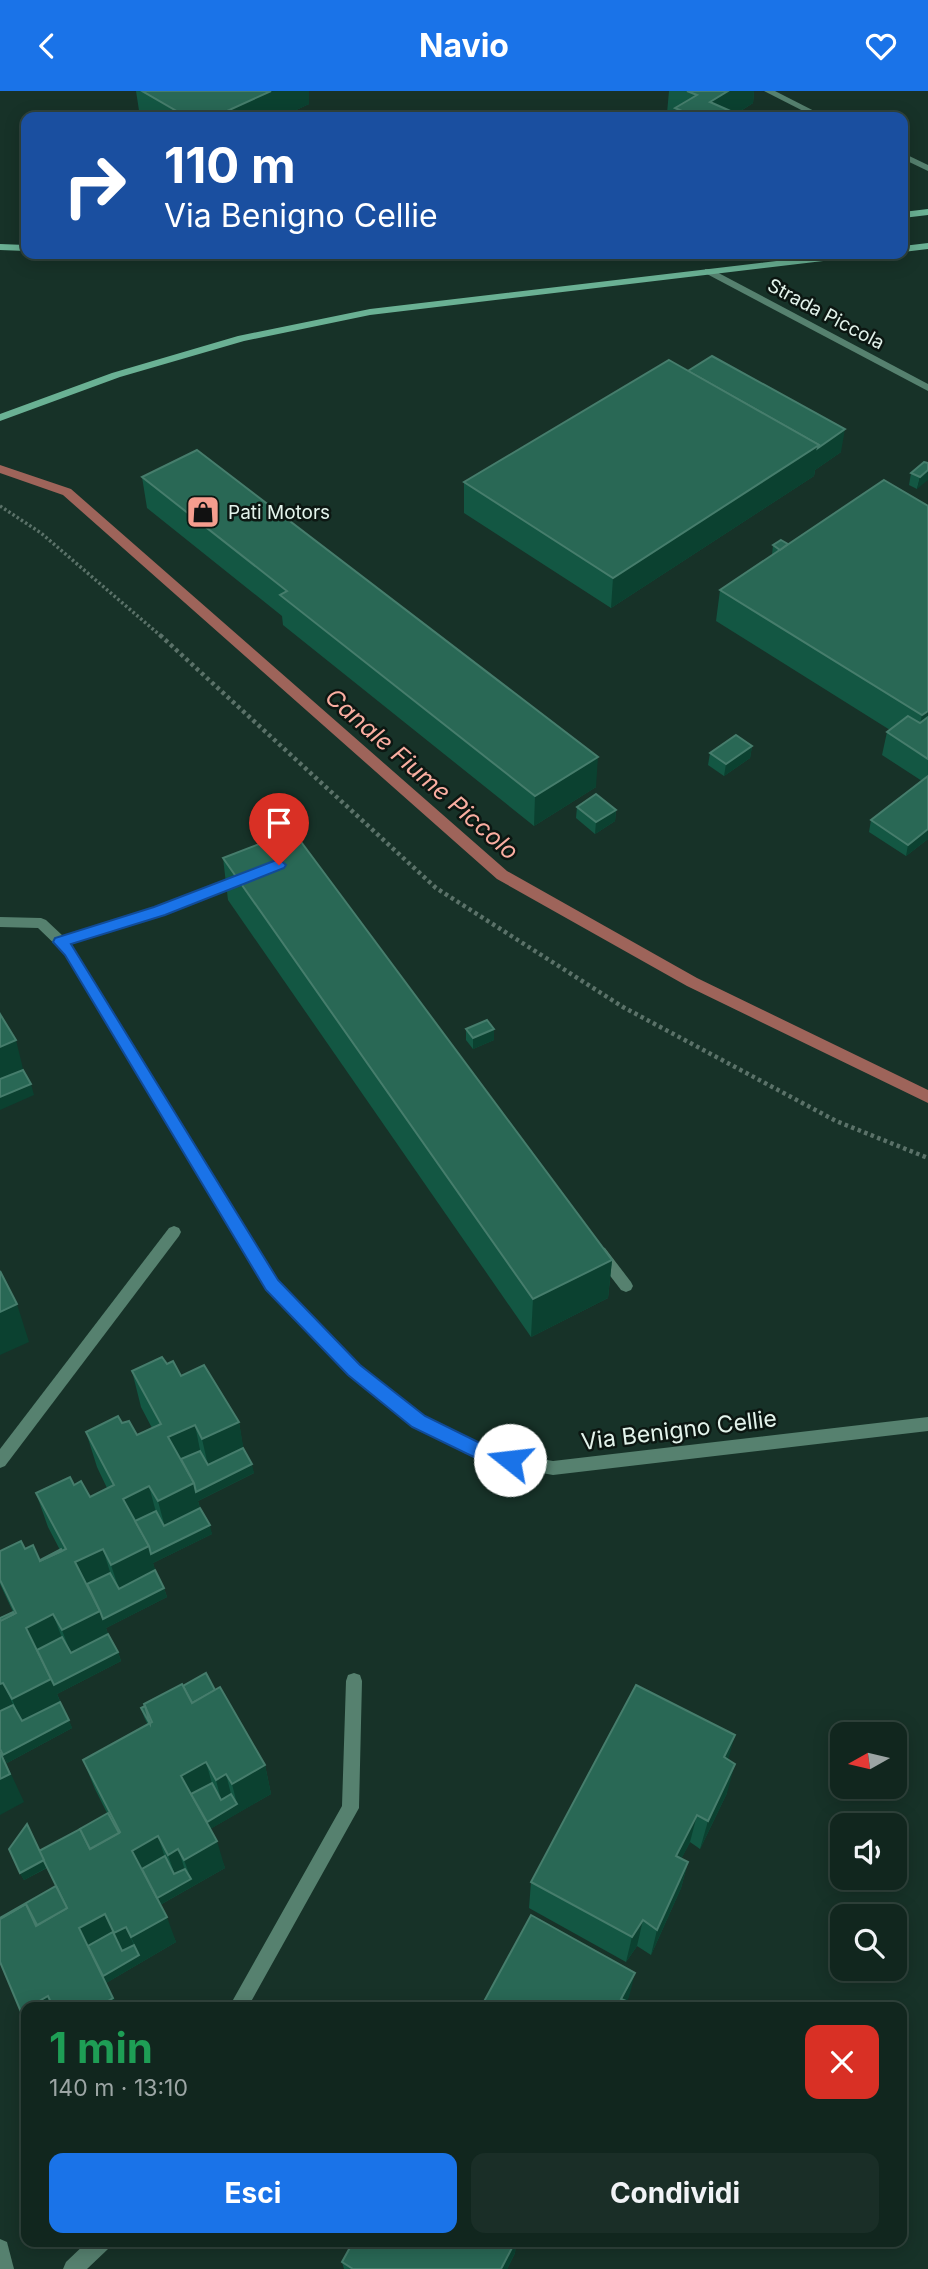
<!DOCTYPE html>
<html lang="it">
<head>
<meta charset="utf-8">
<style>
	body { margin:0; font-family:Inter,sans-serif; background:#1a2e27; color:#f1f3f6; height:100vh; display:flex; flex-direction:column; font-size:26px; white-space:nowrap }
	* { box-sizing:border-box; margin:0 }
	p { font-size:23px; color:#9ca5a4 }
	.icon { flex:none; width:38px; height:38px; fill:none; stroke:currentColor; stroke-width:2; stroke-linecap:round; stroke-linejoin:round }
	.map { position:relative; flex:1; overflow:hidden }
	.details { position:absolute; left:21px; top:1911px; width:886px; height:245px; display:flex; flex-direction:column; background:#11261e; border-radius:14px; box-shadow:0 4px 18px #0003,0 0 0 2px #30433c }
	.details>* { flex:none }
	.hud { position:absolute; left:21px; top:21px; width:887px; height:147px; border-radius:14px; box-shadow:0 4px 18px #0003,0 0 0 2px #30433c; background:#1a4fa0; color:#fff; overflow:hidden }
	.needle { width:46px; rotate:262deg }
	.fabs { position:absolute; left:830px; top:1631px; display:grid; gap:14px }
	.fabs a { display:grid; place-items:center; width:77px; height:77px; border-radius:14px; background:#11261e; box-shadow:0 4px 18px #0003,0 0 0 2px #30433c; font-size:35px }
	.pin { position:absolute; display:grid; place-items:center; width:60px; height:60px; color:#fff; margin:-72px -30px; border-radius:50% 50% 50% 0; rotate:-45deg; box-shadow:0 0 7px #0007 }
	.pin .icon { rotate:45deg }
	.me { position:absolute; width:77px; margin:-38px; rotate:286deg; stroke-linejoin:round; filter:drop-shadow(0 0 5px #0008) }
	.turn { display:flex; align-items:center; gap:24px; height:147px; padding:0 28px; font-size:32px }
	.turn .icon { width:91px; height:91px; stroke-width:2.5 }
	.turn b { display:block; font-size:49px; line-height:60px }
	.round { display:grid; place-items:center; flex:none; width:74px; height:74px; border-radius:14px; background:#1a2e27 }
	.headline { display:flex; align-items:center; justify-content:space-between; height:119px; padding:0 28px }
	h1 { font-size:42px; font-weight:700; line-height:52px; color:#1e9e55 }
	.primary-button { display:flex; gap:14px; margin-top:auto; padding:14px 28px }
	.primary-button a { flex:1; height:80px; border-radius:14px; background:#1a73e8; color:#fff; font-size:28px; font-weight:700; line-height:80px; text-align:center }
	.primary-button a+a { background:#1a2e27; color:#f1f3f6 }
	header { display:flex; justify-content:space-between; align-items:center; height:91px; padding:0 28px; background:#1a73e8; color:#fff; font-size:32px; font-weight:700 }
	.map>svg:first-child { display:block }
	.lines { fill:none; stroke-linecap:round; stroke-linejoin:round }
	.stream { fill:#9e645a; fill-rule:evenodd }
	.path-far1 { stroke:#5b7269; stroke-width:3.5; stroke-dasharray:2.5 2.5; stroke-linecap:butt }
	.path { stroke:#5b7269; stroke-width:4.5; stroke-dasharray:3.5 3.5; stroke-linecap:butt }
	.lane { fill:#56816f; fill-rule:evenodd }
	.street { fill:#56816f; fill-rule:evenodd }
	.secondary { fill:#6ab194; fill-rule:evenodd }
	.wall { fill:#135743 }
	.shaded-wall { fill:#0b4130 }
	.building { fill:#296855; stroke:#467d6c; stroke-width:2 }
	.route { fill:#1a73e8; stroke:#114b97; stroke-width:2 }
	.labels { text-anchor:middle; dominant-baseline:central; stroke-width:5; stroke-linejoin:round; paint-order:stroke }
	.far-street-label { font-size:19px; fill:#e3f3eb; stroke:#0c1712 }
	.far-poi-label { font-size:19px; fill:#e3f3eb; stroke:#0c1712; text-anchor:start }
	.street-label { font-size:23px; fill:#e3f3eb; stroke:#0c1712 }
	.water-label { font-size:24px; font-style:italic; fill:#faaea1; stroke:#0c1712 }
</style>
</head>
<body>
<header><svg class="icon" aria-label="back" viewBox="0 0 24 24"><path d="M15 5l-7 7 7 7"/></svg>Navio<svg class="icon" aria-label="heart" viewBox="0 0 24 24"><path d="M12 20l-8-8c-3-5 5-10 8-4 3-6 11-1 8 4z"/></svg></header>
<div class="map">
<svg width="928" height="2178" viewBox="0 0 928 2178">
	<rect width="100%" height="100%" fill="#173228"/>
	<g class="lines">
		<path class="stream" d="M0 374 71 398 507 780 697 887 928 999V1012L687 895 497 788 63 404 0 382Z"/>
		<path class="path-far1" d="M0 415 41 442 162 546"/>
		<path class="path" d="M160 544 436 797 623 916 836 1030 928 1067"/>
		<g class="lane">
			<path d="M764 0H775L826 26H815Z"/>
			<path d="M903 62 928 74V80L903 68Z"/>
		</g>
		<g class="street">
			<path d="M705 178H711L928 293V300L705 182Z"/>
			<path d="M244 782 248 784 250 787 248 790 164 823 70 853 277 1190 359 1274 423 1326 490 1359 553 1370 928 1326V1340L553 1384 488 1372 413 1336 349 1284 267 1198 65 863 38 837 0 836V826L41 827 46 829 63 845 156 817Z"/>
			<path d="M174 1135 179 1137 181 1141 179 1145 5 1375 0 1377V1358L169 1137Z"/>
			<path d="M600 1155 605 1157 631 1191 633 1195 631 1199 626 1201 621 1199 595 1165 593 1161 595 1157Z"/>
			<path d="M354 1582 360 1584 362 1590 359 1717 248 1916H229L342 1715 346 1590 348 1584Z"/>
			<path d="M0 2148 7 2151 14 2178H0Z"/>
			<path d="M87 2151H111L108 2158 87 2178H63L66 2171Z"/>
		</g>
		<g class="secondary">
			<path d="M928 118V124L903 127V121Z"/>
			<path d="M928 152V158L903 161V155Z"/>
			<path d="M0 153 26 154V160L0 159Z"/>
			<path d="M149 163H479L474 166 223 168 154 166Z"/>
			<path d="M835 163H862L857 166 370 224 244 250 120 286 0 330V323L112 282 238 245 370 218Z"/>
		</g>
	</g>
	<g class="wall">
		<path d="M136 0H309V13L281 26H140Z"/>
		<path d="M669 0H754L753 12 736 23 744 26H675L667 22Z"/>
		<path d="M688 280 841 361 815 379 814 385 611 517 464 422V391Z"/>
		<path d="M924 371 917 398 909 394 911 382Z"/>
		<path d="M142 386 596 696 534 735 283 534 282 525 147 417Z"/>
		<path d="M928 415V748L906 765 869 741 871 729 922 690 882 664 887 641 890 639 716 530 720 499 772 464 773 454 788 453Z"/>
		<path d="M752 655 750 667 724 685 708 674 710 662Z"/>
		<path d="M577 716 616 719 615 730 595 743 576 727Z"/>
		<path d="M223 767 612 1169 608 1207 531 1246 228 809Z"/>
		<path d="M466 938H494V949L473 958 466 949Z"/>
		<path d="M167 1273 239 1331 243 1357 254 1382 198 1410 200 1417 212 1443 153 1472 155 1479 164 1497 167 1506 106 1537 108 1543 118 1561 121 1570 57 1603 72 1637 7 1672 0 1658 14 1523 0 1493V1460L25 1458 40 1469 60 1459 48 1436 36 1402 74 1394 89 1406 107 1397 97 1376 86 1341 122 1332 137 1344 152 1337 141 1316 132 1280Z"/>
		<path d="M183 1595 215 1599 265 1674 271 1703 210 1738 225 1777 160 1814 176 1851 106 1892 118 1916H26L56 1795 47 1777 24 1789 20 1782 107 1722 95 1698 83 1669 148 1634 144 1626 141 1617Z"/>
		<path d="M728 1669 727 1702 700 1758 690 1751 681 1768 688 1771 681 1797 651 1864 637 1855 626 1871 529 1817 531 1791Z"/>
		<path d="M353 2151H516L515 2162 507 2178H344L342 2171Z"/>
	</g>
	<g class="shaded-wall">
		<path d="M271 0H309V13L281 26H214Z"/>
		<path d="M728 0H754L753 12 731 26 710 11Z"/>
		<path d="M845 338 841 361 815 379 814 385 611 517 613 487 819 354Z"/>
		<path d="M928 379V389L917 398 920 386Z"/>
		<path d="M928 620V645L915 655 922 624Z"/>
		<path d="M752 655 750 667 724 685 726 673Z"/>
		<path d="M598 666 596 696 534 735 535 705Z"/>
		<path d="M616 719 615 730 595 743 596 731Z"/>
		<path d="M928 738V748L906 765 908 754Z"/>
		<path d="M494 938V949L473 958V947Z"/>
		<path d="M16 949 26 990 0 1001V956Z"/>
		<path d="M31 993 34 1004 0 1019V1006Z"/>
		<path d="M612 1169 608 1207 531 1246 533 1208Z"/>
		<path d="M17 1213 29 1251 0 1264V1221Z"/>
		<path d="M239 1331 245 1366 210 1383 202 1348Z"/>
		<path d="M195 1334 202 1369 174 1372 168 1346Z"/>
		<path d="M252 1373 254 1382 198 1410 202 1427 167 1444 158 1410 194 1392Z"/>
		<path d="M149 1395 158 1429 135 1441 123 1408Z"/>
		<path d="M210 1434 212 1443 153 1472 158 1488 122 1507 111 1474 149 1455Z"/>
		<path d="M103 1458 113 1491 83 1495 75 1471Z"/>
		<path d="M164 1497 167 1506 106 1537 111 1552 74 1571 62 1539 100 1520Z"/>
		<path d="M53 1523 65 1555 40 1568 26 1537Z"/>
		<path d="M118 1561 121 1570 57 1603 63 1619 25 1639 12 1608 51 1588Z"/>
		<path d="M3 1592 17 1622 0 1631V1593Z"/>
		<path d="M69 1629 72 1637 7 1672 3 1664Z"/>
		<path d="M735 1644 727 1673 724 1666Z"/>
		<path d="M0 1659 24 1711 0 1724Z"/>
		<path d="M206 1671 214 1700 191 1712 181 1685Z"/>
		<path d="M735 1673 727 1702 700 1758 708 1730Z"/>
		<path d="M265 1674 271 1703 205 1741 203 1733 237 1713 232 1693Z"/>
		<path d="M226 1683 233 1711 223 1717 216 1689Z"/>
		<path d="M697 1724 690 1751 669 1792 676 1765Z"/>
		<path d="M158 1745 167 1773 144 1786 132 1760Z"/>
		<path d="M217 1750 225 1777 158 1815 155 1808 191 1788 184 1769Z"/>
		<path d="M178 1758 187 1785 177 1790 168 1764Z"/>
		<path d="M44 1769 48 1776 24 1789 20 1782Z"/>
		<path d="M688 1771 681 1797 651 1864 657 1839Z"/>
		<path d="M105 1823 126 1836 137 1861 91 1862 139 1864 131 1846 167 1826 176 1851 106 1892 118 1916H98L79 1837Z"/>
		<path d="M643 1829 637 1855 626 1871 632 1846Z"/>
		<path d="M635 1882 629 1906 624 1916 621 1908Z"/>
		<path d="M48 1905 55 1916H29Z"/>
		<path d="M26 1918V1929L21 1921Z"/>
		<path d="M515 2151H516L515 2162 507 2178H501Z"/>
	</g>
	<g class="building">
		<path d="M142 0H271L214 26H187Z"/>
		<path d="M687 0H728L710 11 744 26H696L675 17 697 4Z"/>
		<path d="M712 265 845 338 818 357 819 354 688 280Z"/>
		<path d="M669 269 819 354 613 487 464 391Z"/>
		<path d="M197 359 598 666 535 705 280 504 287 500 142 386Z"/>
		<path d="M924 371 928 372V379L920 386 911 382Z"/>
		<path d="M884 389 928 415V620L922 624 720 499Z"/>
		<path d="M781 449 788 453 780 459 773 454Z"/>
		<path d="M908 625 920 632 928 626V668L887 641Z"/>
		<path d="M736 644 752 655 726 673 710 662Z"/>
		<path d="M928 685V738L908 754 871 729Z"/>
		<path d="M596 703 616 719 596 731 577 716Z"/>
		<path d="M293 740 612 1169 533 1208 223 767Z"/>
		<path d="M0 923 16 949 0 956Z"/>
		<path d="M487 929 494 938 473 947 466 938Z"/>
		<path d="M23 979 31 993 0 1006V988Z"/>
		<path d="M0 1180 17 1213 0 1221Z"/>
		<path d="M162 1266 167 1273 173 1270 181 1285 204 1274 239 1331 202 1348 195 1334 168 1346 194 1392 158 1410 149 1395 123 1408 149 1455 111 1474 103 1458 75 1471 100 1520 62 1539 53 1523 26 1537 51 1588 12 1608 3 1592 0 1593V1530L16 1522 0 1489V1460L21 1450 25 1458 33 1454 40 1470 66 1458 36 1402 70 1386 74 1394 81 1390 90 1406 114 1394 86 1341 118 1325 122 1332 129 1330 137 1344 161 1333 132 1280Z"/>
		<path d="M243 1357 252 1373 196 1401 194 1392 181 1368 200 1360 208 1374Z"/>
		<path d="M200 1417 210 1434 151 1463 149 1455 135 1430 156 1420 164 1435Z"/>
		<path d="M61 1458 62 1460 40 1470V1469Z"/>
		<path d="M155 1479 164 1497 103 1528 100 1520 87 1493 110 1482 119 1498Z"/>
		<path d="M13 1521 14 1523 0 1530V1527Z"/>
		<path d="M108 1543 118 1561 54 1594 37 1559 62 1546 71 1562Z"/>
		<path d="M206 1582 215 1599 192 1612 183 1595Z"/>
		<path d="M182 1593 192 1612 220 1596 265 1674 232 1693 226 1683 216 1689 206 1671 181 1685 217 1750 184 1769 178 1758 168 1764 158 1745 132 1760 167 1826 131 1846 126 1836 114 1842 105 1823 79 1837 113 1907 98 1916H53L48 1905 29 1916H26V1918L21 1921 0 1871V1828L26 1813 36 1835 67 1817 39 1760 80 1738 90 1758 120 1741 83 1669 152 1631 144 1613Z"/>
		<path d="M636 1594 735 1644 724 1666 735 1673 708 1730 697 1724 676 1765 688 1771 657 1839 643 1829 632 1846 531 1791Z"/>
		<path d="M60 1611 69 1629 3 1664 0 1658V1620L13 1614 22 1630Z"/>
		<path d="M145 1615 150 1632V1633L141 1617Z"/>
		<path d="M0 1661 10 1683 0 1688Z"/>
		<path d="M212 1692 221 1709 231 1703 237 1713 207 1731 191 1703Z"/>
		<path d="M108 1722 119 1742 90 1758 80 1738Z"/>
		<path d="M27 1733 44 1769 20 1782 9 1758Z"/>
		<path d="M165 1765 174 1783 185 1778 191 1788 157 1807 142 1778Z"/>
		<path d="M56 1795 67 1817 37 1834 26 1813 0 1828V1827Z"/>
		<path d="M531 1824 635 1882 621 1908 634 1913 632 1916H481Z"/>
		<path d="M113 1841 122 1860 134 1854 139 1864 103 1885 88 1855Z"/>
		<path d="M353 2151H515L501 2178H353L342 2171Z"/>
	</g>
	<path class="route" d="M279 768 286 774 284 777 165 824 71 853 278 1189 360 1274 425 1325 490 1357 516 1363 518 1369 516 1374 510 1376 482 1370 412 1336 348 1284 266 1199 65 864 53 851 55 847 154 816Z"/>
	<defs>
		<symbol id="shop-square" viewBox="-11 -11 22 22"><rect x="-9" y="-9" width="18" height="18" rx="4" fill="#f59d8e" stroke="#0c1712"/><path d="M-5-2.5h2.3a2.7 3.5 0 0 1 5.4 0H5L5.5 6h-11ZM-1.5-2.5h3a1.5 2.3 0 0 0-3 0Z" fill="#111"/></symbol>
	</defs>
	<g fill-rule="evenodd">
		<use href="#shop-square" x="184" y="402" width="38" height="38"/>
	</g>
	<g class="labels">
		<g class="far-street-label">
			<text transform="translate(826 223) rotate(28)">Strada Piccola</text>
		</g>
		<g class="far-poi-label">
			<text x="228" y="421">Pati Motors</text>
		</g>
		<g class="street-label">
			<text transform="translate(679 1339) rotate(-7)">Via Benigno Cellie</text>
		</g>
		<g class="water-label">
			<text transform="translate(422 683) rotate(41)">Canale Fiume Piccolo</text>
		</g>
	</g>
</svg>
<div class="fabs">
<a><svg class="needle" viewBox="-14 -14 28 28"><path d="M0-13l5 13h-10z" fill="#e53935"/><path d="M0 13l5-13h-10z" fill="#9ca5a4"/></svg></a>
<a><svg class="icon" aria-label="sound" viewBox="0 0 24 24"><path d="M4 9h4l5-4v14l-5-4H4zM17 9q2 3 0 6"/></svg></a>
<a><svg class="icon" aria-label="search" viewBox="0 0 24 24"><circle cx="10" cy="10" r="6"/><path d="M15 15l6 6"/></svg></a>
</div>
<div class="pin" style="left:279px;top:774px;background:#d93025"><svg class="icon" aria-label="arrive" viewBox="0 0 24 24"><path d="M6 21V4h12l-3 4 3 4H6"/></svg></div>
<svg class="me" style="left:510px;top:1369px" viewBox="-20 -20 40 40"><circle r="19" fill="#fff"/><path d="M0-13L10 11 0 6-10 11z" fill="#1a73e8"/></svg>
<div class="hud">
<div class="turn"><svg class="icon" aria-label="right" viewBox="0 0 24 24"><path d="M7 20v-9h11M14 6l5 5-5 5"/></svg><div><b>110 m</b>Via Benigno Cellie</div></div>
</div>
<section class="details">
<div class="headline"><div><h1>1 min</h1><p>140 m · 13:10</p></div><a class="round" style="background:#d93025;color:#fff"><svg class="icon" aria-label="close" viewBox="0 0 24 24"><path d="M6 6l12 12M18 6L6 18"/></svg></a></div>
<div class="primary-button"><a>Esci</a><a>Condividi</a></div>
</section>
</div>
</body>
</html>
